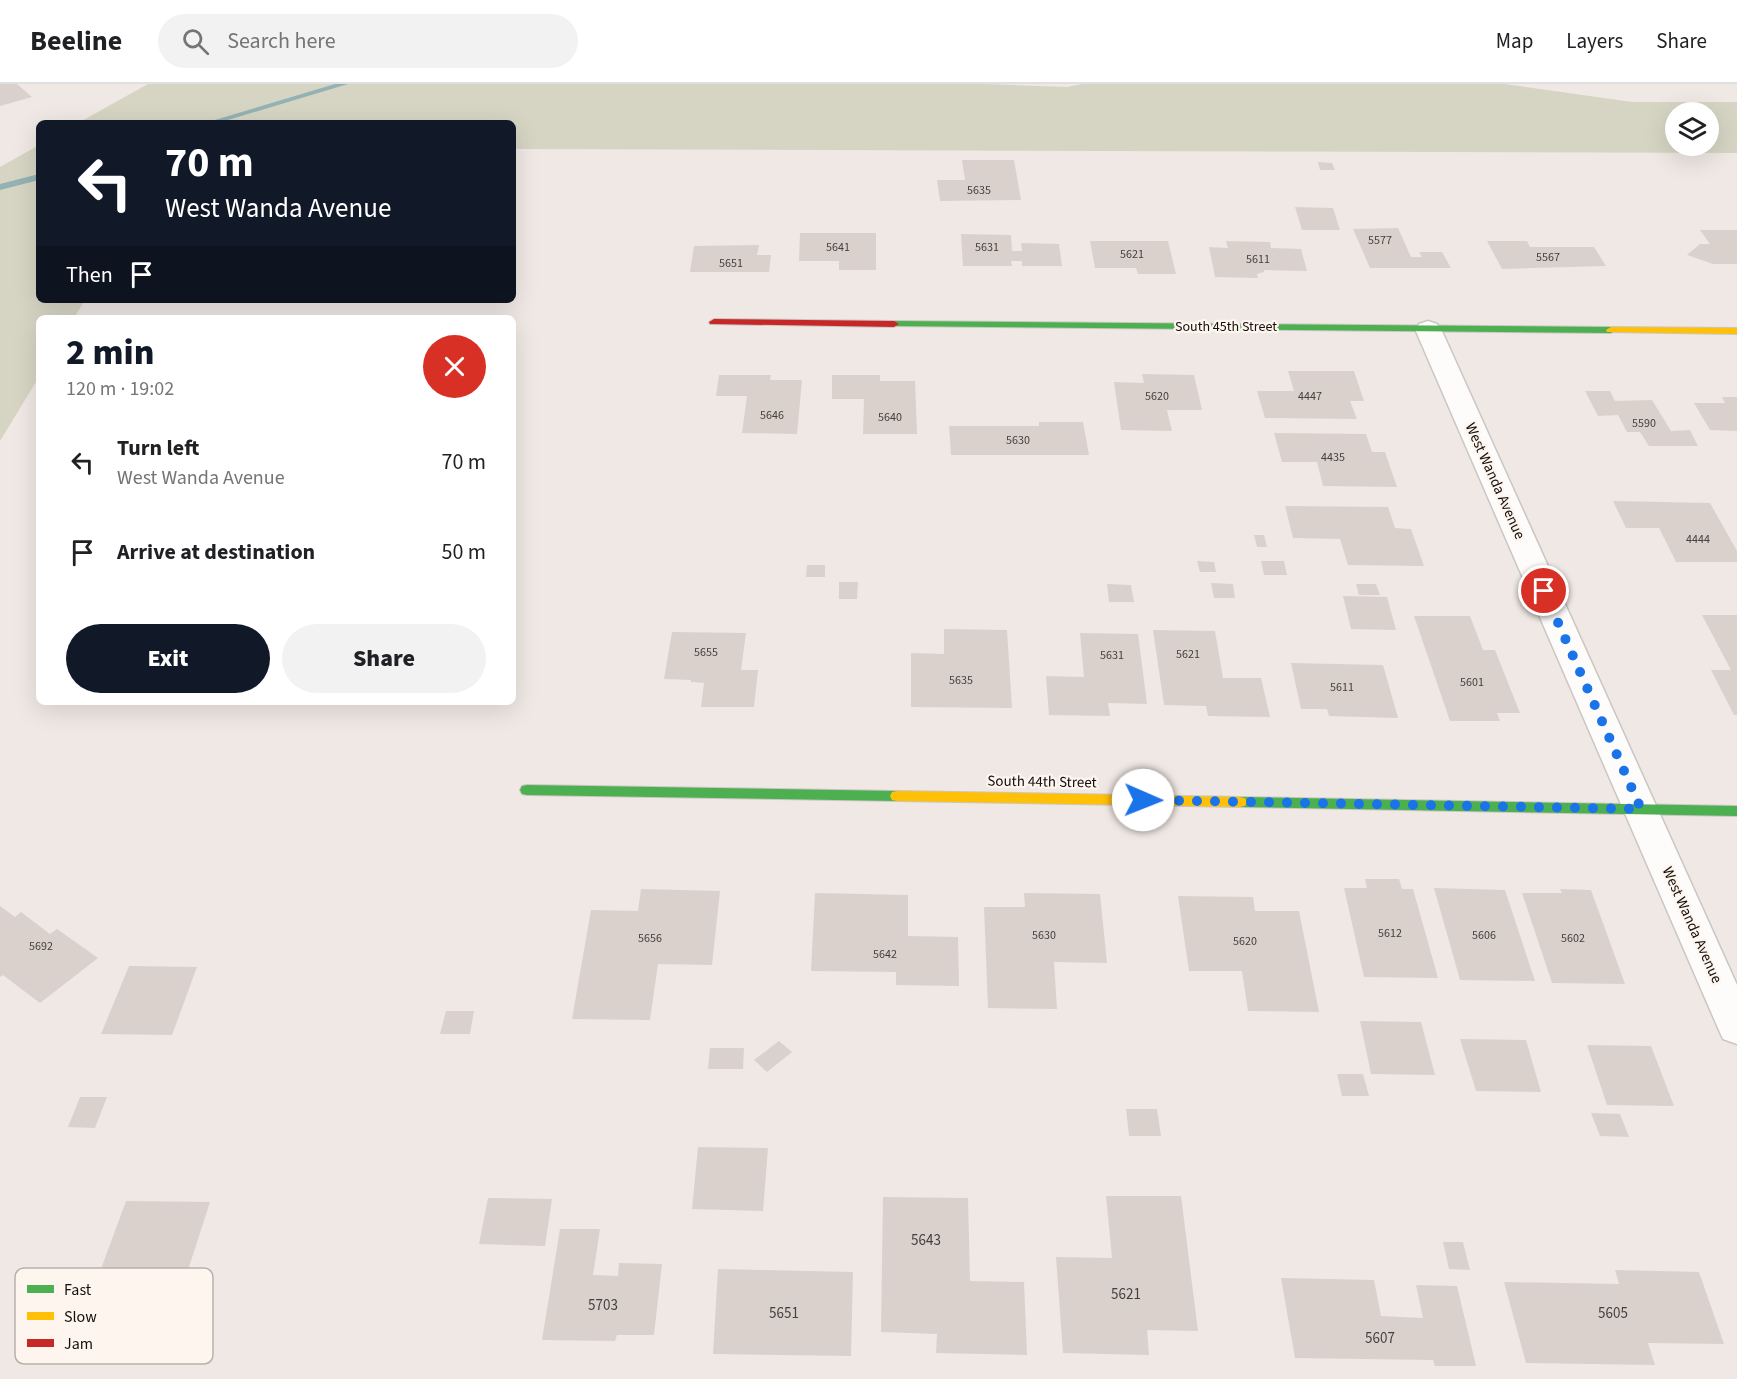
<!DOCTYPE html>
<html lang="en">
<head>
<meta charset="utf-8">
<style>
	body { margin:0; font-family:"Source Sans 3",sans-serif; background:#f2f2f2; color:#202124; height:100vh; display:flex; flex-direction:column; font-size:22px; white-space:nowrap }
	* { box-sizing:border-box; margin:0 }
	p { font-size:20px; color:#757577 }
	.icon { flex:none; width:33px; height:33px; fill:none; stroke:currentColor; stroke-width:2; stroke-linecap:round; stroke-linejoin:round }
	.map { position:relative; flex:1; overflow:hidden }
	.panel { position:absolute; left:36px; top:231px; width:480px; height:390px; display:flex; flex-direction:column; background:#fff; border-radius:9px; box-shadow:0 6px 24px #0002 }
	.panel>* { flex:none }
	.top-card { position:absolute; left:36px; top:36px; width:480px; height:183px; border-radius:9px; box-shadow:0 6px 24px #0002; background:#111827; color:#fff; overflow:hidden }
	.tools { position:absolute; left:1665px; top:18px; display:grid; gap:12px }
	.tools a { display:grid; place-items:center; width:54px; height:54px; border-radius:50%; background:#fff; box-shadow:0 6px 24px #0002; font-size:30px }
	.pin { position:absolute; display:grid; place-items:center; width:51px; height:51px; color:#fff; margin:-26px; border:3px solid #fff; border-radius:50%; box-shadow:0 2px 6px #0007 }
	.me { position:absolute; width:66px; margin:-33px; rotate:91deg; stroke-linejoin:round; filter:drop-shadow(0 0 4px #0008) }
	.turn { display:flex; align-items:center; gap:21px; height:126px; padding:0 30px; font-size:27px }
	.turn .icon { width:78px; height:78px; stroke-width:2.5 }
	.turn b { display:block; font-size:42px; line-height:51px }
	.then { display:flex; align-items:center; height:57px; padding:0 30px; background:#0003; gap:12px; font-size:22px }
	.round { display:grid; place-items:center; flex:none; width:63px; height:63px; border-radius:32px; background:#f2f2f2 }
	.head { display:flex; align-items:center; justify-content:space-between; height:102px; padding:0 30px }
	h1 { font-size:36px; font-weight:800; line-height:45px; color:#111827 }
	.button { display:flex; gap:12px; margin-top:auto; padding:12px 30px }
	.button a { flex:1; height:69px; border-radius:36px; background:#111827; color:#fff; font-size:24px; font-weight:800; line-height:69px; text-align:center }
	.button a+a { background:#f2f2f2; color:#202124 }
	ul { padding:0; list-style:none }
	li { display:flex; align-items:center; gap:18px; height:90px; padding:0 30px }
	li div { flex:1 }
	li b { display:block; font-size:22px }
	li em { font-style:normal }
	header { display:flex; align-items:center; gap:36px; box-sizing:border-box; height:84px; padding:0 30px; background:#fff; border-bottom:2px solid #e0e0e0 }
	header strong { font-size:28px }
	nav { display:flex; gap:33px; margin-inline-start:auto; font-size:21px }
	.search { width:420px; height:54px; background:#f2f2f2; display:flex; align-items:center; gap:15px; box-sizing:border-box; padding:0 21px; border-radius:33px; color:#757577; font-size:22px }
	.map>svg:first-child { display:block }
	.green { fill:#d6d5c4; fill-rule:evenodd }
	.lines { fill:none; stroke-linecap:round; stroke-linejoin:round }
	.stream { fill:#94b1b4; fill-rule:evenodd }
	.building { fill:#dbd1cc }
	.street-casing { stroke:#ccc6c3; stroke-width:3 }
	.fast-casing { stroke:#ccc6c3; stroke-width:2 }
	.slow-casing { stroke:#ccc6c3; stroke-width:2 }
	.jam-casing { stroke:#ccc6c3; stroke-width:2 }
	.street { fill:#fdfcfb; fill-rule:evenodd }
	.fast { fill:#4caf50; fill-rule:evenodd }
	.slow { fill:#ffc107; fill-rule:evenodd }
	.jam { fill:#c62828; fill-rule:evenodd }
	.route { stroke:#1a73e8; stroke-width:10; stroke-dasharray:0 18 }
	.labels { text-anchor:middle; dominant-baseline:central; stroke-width:4.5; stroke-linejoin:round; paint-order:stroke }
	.number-label { font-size:12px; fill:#44403c }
	.far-street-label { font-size:14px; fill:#120f0c; stroke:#fff5ef }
	.street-label { font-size:15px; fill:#120f0c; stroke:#fff5ef }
	.near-number-label { font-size:15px; fill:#44403c }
	.key { fill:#fff5ef; stroke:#b8b0ab; stroke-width:1.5 }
	.key-label { font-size:16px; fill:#120f0c }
</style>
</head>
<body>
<header>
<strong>Beeline</strong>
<div class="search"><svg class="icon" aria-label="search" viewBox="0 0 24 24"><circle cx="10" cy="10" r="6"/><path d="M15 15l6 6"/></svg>Search here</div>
<nav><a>Map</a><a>Layers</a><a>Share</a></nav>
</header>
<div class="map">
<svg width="1737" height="1295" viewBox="0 0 1737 1295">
	<rect width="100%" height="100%" fill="#efe8e4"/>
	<g class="green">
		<path d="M148 0H985L1067 3 1082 0H1505L1632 18H1737V69L513 65V39H78ZM1676 28H1708V62H1676Z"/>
		<path d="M39 61V216H85L74 234H39V293L0 357V83Z"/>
	</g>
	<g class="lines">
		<g class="stream">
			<path d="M335 0H348L218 39H205Z"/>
			<path d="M39 90V96L0 106V100Z"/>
		</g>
	</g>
	<g class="building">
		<path d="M0 0H17L32 13 0 22Z"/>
		<path d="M962 76H1014L1021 116 940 117 937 96H965Z"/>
		<path d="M1318 78 1332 79 1335 86H1320Z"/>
		<path d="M1295 123 1333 124 1340 146H1302Z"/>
		<path d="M1398 144 1411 173H1422L1419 168H1442L1451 184H1370L1353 145Z"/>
		<path d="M1700 146H1737V180H1713L1687 171 1700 160H1710Z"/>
		<path d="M800 149H876V186H839V177H799Z"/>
		<path d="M961 150 1011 151 1012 167H1022L1021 159 1059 160 1062 182H1022V177H1011L1012 182H963Z"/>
		<path d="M1090 157H1168L1176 190H1138L1136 184H1095Z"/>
		<path d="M1226 157 1270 158 1271 164 1301 165 1307 187 1264 186V188L1257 190 1258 194 1215 193 1209 163 1228 164Z"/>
		<path d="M1487 157H1527L1530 163H1594L1606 182 1502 185Z"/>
		<path d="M759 161 757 171H771L769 188H690L694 162Z"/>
		<path d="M1288 287H1354L1364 317H1350L1357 335 1265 334 1257 307H1294Z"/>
		<path d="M1142 290 1194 291 1202 326H1167L1172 347 1121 346 1114 298 1144 299Z"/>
		<path d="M719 291H771L770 296H802L797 350 742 349 747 312H716Z"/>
		<path d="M832 291H880V297H915L917 350H863L864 315H832Z"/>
		<path d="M1585 307H1610L1615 317 1652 316 1671 347 1690 346 1698 362H1649L1640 348H1627L1618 331 1598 332Z"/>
		<path d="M1722 313H1737V347L1710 346 1694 319H1725Z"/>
		<path d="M1039 338H1083L1089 371H951L949 342H1039Z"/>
		<path d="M1274 349 1366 350 1372 368H1385L1397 403 1323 402 1317 378H1282Z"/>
		<path d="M1613 417 1710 419 1737 467V478H1676L1659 444H1626Z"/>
		<path d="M1285 422 1388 423 1395 444 1411 445 1424 482 1348 481 1340 455 1293 454Z"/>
		<path d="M1254 451H1264L1267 463H1257Z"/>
		<path d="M1197 477 1214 478 1216 488H1200Z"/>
		<path d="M1261 477H1284L1287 491H1264Z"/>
		<path d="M807 481H825V493H806Z"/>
		<path d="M839 498H858L857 515H839Z"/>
		<path d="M1211 499 1233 500 1235 514H1214Z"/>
		<path d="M1107 500 1131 501 1134 518H1109Z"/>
		<path d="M1356 500H1376L1380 511H1359Z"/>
		<path d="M1343 512 1387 513 1396 546 1351 545Z"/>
		<path d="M1702 531H1737V631H1734L1711 586H1731Z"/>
		<path d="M1414 532H1470L1483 566H1495L1520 629H1497L1500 637H1450Z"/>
		<path d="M944 545 1007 546 1012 624 911 623V569L944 570Z"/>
		<path d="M1153 546 1215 547 1223 594H1261L1270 633 1208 632 1206 622 1164 621Z"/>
		<path d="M672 548 746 549 741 586H758L754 623H701L704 599 691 598V596L664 595Z"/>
		<path d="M1080 549 1138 550 1147 620 1108 619 1110 632 1049 631 1046 592 1084 593Z"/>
		<path d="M1291 579 1383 581 1398 634 1329 632 1327 625H1301Z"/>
		<path d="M1365 795H1399L1402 805H1413L1438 894 1364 893 1344 804H1367Z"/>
		<path d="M1434 804 1505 806 1535 897 1460 896Z"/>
		<path d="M641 805 720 807 712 881 658 880 650 936 572 935 591 826 638 827Z"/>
		<path d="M1560 805 1591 806 1625 900 1552 899 1522 809H1562Z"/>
		<path d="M815 809 908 811V852L958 853 959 902 896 901V888L811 887Z"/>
		<path d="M1024 809 1100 810 1107 879 1054 878 1057 925 988 924 984 823H1025Z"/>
		<path d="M1178 812 1253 813 1255 827H1299L1319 928 1248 927 1242 887H1189Z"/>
		<path d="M0 822 15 833 21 828 50 850 57 845 98 874 40 919 3 891 0 893Z"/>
		<path d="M129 882 197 883 172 951 101 950Z"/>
		<path d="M446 927H474L470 950H440Z"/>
		<path d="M1360 937 1421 938 1435 991 1371 990Z"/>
		<path d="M1460 955 1526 956 1541 1008 1476 1007Z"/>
		<path d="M779 957 792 968 767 988 754 976Z"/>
		<path d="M1587 961 1651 962 1674 1022 1607 1021Z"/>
		<path d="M710 964H744L743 985H708Z"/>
		<path d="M1337 990H1363L1369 1012H1342Z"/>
		<path d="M80 1013H107L95 1044 68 1043Z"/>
		<path d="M1126 1025H1157L1161 1052H1129Z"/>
		<path d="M1591 1029 1620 1030 1629 1053 1600 1052Z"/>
		<path d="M698 1063 768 1064 763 1127 692 1125Z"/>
		<path d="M1106 1112H1181L1198 1247 1147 1246 1149 1271 1063 1269 1056 1173 1112 1174Z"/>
		<path d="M883 1113 968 1114 970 1197 1024 1198 1027 1271 936 1269 937 1250 881 1248Z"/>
		<path d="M488 1114 552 1115 545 1162 479 1160Z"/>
		<path d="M126 1117 210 1118 170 1242 117 1241 110 1259 17 1258 45 1184 101 1185Z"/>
		<path d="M560 1145H600L593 1191 618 1192 619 1179 662 1180 654 1251H617L615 1257 542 1256Z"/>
		<path d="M1443 1158H1463L1470 1186 1449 1185Z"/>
		<path d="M718 1185 853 1188 851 1272 713 1270Z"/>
		<path d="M1615 1186 1699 1188 1724 1260 1648 1259 1655 1281 1526 1279 1504 1198 1619 1200Z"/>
		<path d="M1281 1194 1374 1196 1381 1232 1423 1234 1416 1201 1457 1202 1476 1282H1435L1433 1276 1295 1274Z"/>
	</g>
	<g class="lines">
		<defs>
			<path id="street" d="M1428 237 1437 240 1441 245 1737 901V960L1723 955 1718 944 1415 245 1419 240Z"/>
			<g id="fast">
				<path d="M894 237 1611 243 1616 246 1611 249 890 242 889 240Z"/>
				<path d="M527 701 897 707 902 708 904 712 902 716 897 717 527 711 522 710 520 706 522 702Z"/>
				<path d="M1240 713 1737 722V732L1240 723 1235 722 1233 718 1235 714Z"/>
			</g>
			<g id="slow">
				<path d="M1611 243 1737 244V250L1607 248 1606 246Z"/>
				<path d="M897 707 1240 713 1245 714 1247 718 1245 722 1240 723 897 717 892 716 890 712 892 708Z"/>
			</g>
			<path id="jam" d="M714 235 894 237 899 240 894 243 710 240 709 238Z"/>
		</defs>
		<use href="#street" class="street-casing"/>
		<use href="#fast" class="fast-casing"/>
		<use href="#slow" class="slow-casing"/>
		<use href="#jam" class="jam-casing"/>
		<use href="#street" class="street"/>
		<use href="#fast" class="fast"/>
		<use href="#slow" class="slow"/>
		<use href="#jam" class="jam"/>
	</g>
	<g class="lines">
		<path class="route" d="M1143 716 1641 725 1544 507"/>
	</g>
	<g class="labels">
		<g class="number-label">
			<text x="979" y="106">5635</text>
			<text x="1380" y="156">5577</text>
			<text x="838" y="163">5641</text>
			<text x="987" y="163">5631</text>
			<text x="1132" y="170">5621</text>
			<text x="1548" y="173">5567</text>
			<text x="1258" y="175">5611</text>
			<text x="731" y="179">5651</text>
			<text x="1157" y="312">5620</text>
			<text x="1310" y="312">4447</text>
			<text x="772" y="331">5646</text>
			<text x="890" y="333">5640</text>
			<text x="1644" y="339">5590</text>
			<text x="1018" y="356">5630</text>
			<text x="1333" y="373">4435</text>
			<text x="1698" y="455">4444</text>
			<text x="706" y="568">5655</text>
			<text x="1188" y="570">5621</text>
			<text x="1112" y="571">5631</text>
			<text x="961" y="596">5635</text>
			<text x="1472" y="598">5601</text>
			<text x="1342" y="603">5611</text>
			<text x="1390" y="849">5612</text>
			<text x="1044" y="851">5630</text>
			<text x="1484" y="851">5606</text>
			<text x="650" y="854">5656</text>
			<text x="1573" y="854">5602</text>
			<text x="1245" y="857">5620</text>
			<text x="41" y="862">5692</text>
			<text x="885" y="870">5642</text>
		</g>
		<g class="far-street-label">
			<text x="1226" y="243">South 45th Street</text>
		</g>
		<g class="street-label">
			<text transform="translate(1495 397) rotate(66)">West Wanda Avenue</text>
			<text transform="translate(1042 698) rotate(1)">South 44th Street</text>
			<text transform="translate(1692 841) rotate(66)">West Wanda Avenue</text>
		</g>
		<g class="near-number-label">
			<text x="926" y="1156">5643</text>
			<text x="1126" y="1210">5621</text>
			<text x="603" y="1221">5703</text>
			<text x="784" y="1229">5651</text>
			<text x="1613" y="1229">5605</text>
			<text x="1380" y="1254">5607</text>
		</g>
	</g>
	<rect x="15" y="1184" width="198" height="96" rx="9" class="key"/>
	<rect x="27" y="1201" width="27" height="8" fill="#4caf50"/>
	<rect x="27" y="1228" width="27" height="8" fill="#ffc107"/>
	<rect x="27" y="1255" width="27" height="8" fill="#c62828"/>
	<g class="key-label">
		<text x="64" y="1211">Fast</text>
		<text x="64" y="1238">Slow</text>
		<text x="64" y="1265">Jam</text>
	</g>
</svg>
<div class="tools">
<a><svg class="icon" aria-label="layers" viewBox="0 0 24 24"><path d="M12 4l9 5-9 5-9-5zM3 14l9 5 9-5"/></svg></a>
</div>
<div class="pin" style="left:1544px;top:507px;background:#d93025"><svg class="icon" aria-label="arrive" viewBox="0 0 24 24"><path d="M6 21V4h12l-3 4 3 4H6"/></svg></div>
<svg class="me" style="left:1143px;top:716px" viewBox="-20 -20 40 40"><circle r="19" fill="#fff"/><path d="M0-13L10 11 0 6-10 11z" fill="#1a73e8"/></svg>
<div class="top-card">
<div class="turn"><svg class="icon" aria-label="left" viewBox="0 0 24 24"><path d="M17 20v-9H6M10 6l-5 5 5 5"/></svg><div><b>70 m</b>West Wanda Avenue</div></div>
<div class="then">Then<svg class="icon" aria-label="arrive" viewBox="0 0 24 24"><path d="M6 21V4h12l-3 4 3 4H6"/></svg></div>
</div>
<section class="panel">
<div class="head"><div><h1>2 min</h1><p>120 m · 19:02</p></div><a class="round" style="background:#d93025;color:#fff"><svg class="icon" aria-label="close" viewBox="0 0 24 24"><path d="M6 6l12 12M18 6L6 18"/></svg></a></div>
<ul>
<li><svg class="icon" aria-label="left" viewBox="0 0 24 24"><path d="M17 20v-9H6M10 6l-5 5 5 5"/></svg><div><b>Turn left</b><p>West Wanda Avenue</p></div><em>70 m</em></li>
<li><svg class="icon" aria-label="arrive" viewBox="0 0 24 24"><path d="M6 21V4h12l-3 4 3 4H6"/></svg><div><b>Arrive at destination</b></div><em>50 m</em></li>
</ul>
<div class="button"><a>Exit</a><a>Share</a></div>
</section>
</div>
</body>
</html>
